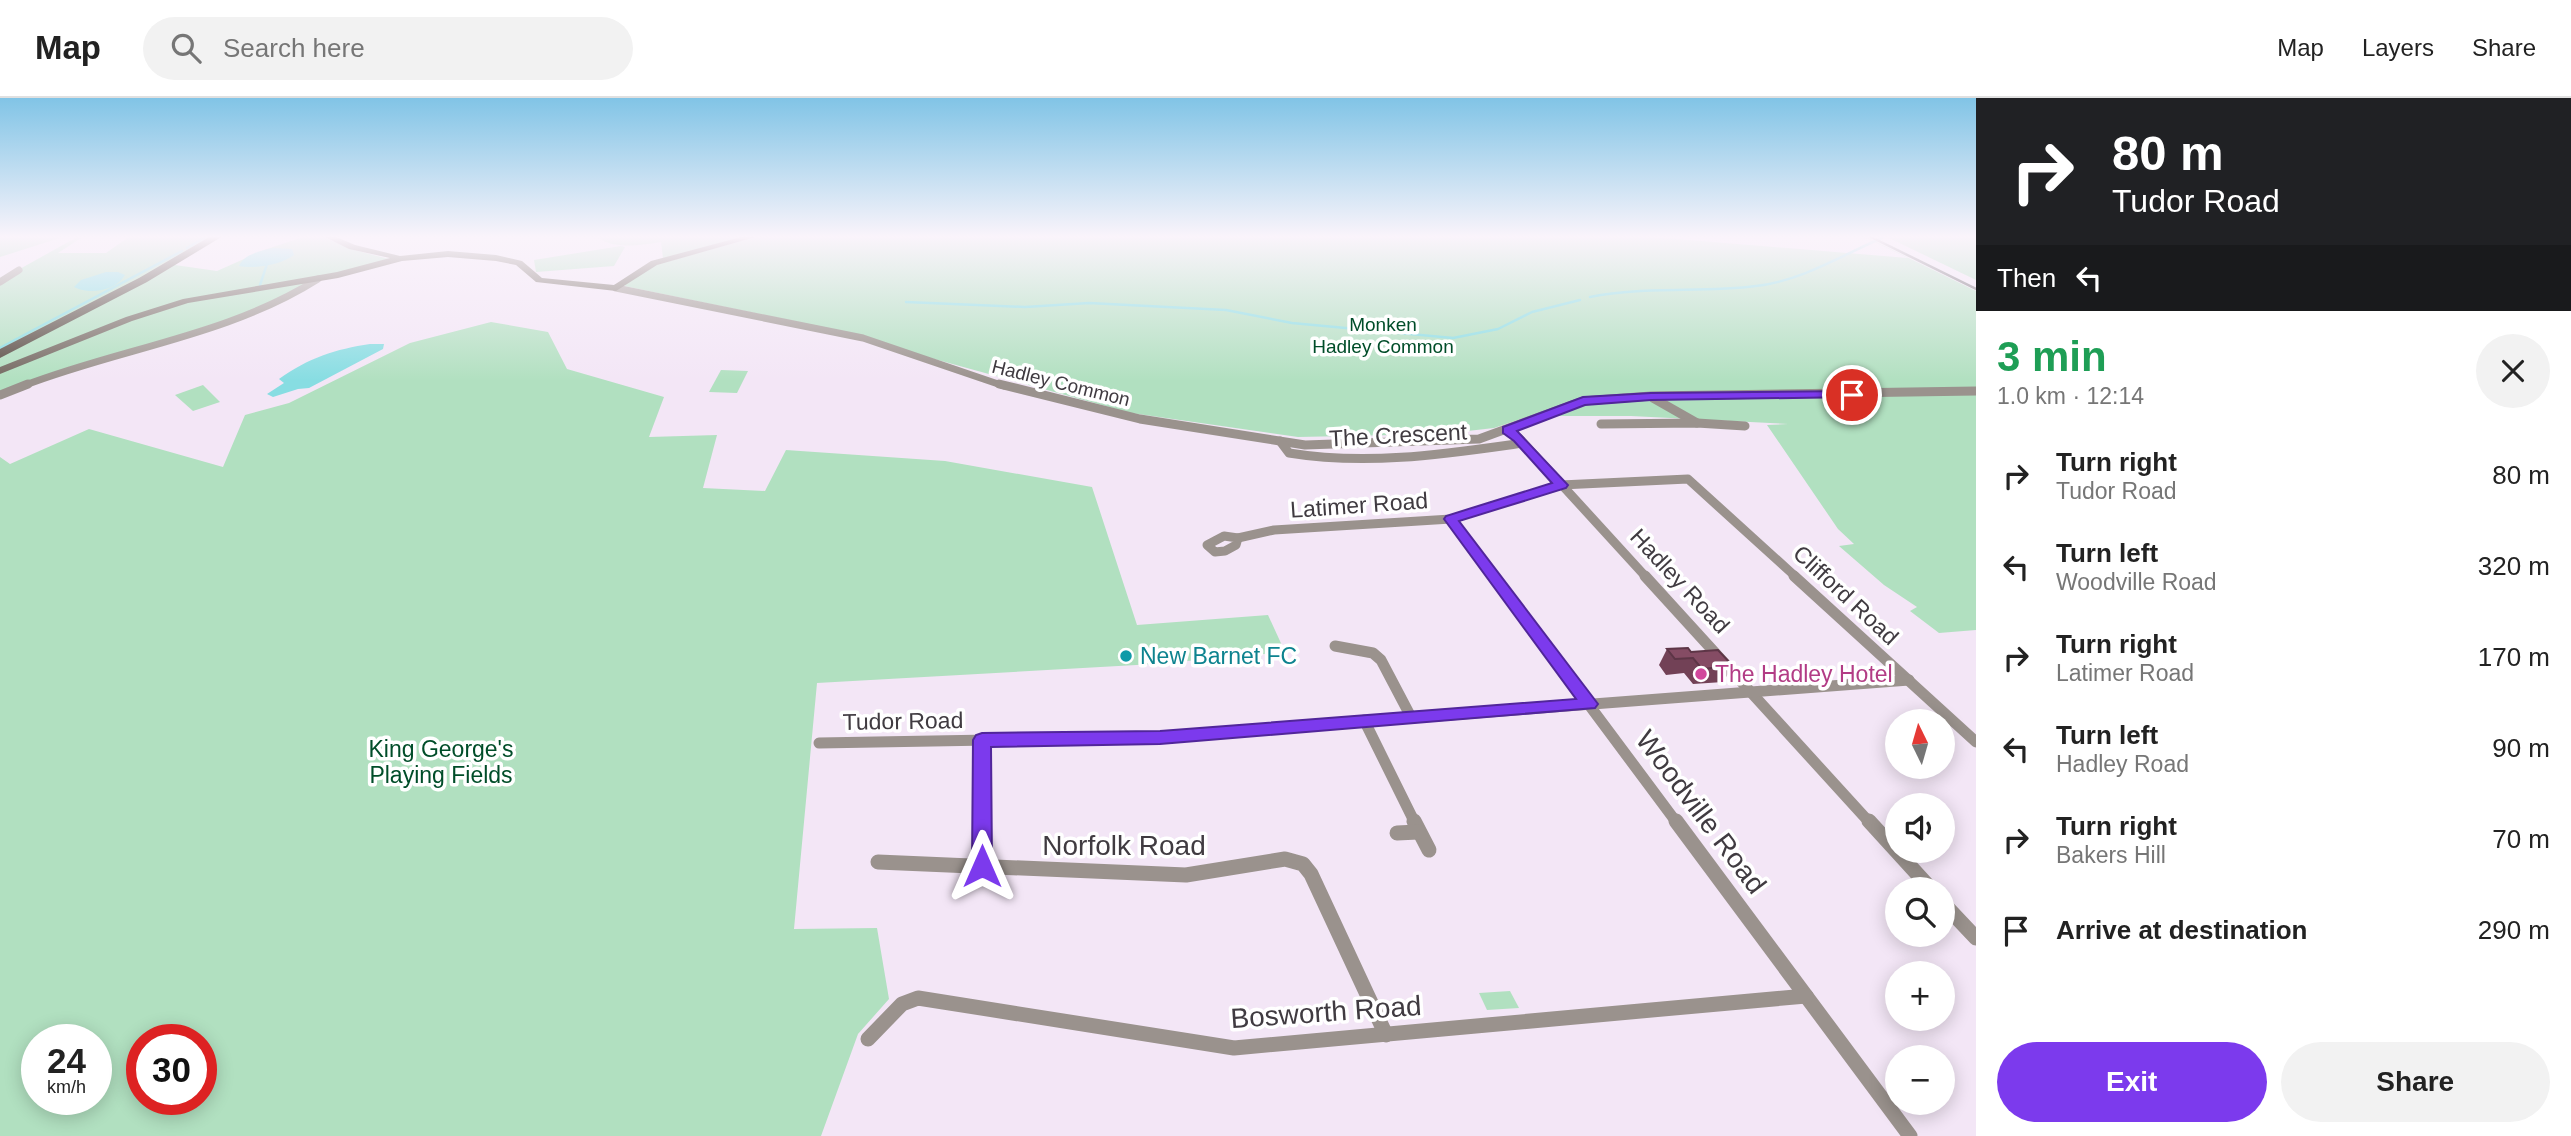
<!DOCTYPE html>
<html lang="en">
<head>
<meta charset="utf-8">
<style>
	body { margin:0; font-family:Helvetica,sans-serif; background:#f2f2f2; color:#222; height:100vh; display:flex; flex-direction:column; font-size:26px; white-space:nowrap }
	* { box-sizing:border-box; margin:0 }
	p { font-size:23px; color:#767676 }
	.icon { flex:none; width:38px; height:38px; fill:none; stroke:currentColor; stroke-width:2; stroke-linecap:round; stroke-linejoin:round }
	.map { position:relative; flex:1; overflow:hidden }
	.drawer { display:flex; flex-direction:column; background:#fff; width:595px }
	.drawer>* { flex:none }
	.guide { background:#202124; color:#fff; overflow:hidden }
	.needle { width:46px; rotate:355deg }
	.buttons { position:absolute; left:1885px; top:611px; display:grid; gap:14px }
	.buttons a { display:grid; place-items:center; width:70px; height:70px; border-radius:50%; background:#fff; box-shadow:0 4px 18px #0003; font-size:35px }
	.speed { position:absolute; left:21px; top:926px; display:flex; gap:14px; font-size:35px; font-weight:700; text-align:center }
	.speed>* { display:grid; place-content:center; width:91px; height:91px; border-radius:50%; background:#fff; box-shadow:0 4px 18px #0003; line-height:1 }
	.speed small { font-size:18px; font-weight:400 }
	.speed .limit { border:10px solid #d22; background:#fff; color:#111 }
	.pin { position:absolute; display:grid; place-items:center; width:60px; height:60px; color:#fff; margin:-30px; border:4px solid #fff; border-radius:50%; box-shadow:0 2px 7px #0007 }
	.me { position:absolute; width:77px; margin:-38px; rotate:0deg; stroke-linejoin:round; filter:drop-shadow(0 0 5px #0008) }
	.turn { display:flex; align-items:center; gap:24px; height:147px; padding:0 21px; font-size:32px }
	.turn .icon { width:91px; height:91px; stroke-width:2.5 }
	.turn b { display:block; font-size:49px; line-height:60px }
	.then { display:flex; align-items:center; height:66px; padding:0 21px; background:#0003; gap:14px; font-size:26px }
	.round { display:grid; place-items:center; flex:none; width:74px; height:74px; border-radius:37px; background:#f2f2f2 }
	.summary { display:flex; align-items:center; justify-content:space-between; height:119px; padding:0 21px }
	h1 { font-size:42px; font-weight:700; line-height:52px; color:#1e9e55 }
	.primary-button { display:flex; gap:14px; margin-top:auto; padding:14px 21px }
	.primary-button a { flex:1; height:80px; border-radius:42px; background:#7c3aed; color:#fff; font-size:28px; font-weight:700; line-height:80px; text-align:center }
	.primary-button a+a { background:#f2f2f2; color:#222 }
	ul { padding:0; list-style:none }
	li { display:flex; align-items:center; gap:21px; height:91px; padding:0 21px }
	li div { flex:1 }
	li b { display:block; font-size:26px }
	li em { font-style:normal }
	header { display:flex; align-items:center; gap:42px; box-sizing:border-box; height:98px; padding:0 35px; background:#fff; border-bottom:2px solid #e0e0e0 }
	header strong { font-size:33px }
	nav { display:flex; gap:38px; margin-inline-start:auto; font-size:24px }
	.search { width:490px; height:63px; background:#f2f2f2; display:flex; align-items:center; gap:18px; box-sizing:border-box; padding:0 24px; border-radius:38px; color:#767676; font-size:26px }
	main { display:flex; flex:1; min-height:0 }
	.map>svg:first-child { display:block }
	.green { fill:#b1e0c0; fill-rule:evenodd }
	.water { fill:#87dde2 }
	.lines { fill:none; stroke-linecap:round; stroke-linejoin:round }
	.stream { stroke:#87dde2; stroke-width:2.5 }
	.street-far3 { stroke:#9a928d; stroke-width:7 }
	.street-far2 { stroke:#9a928d; stroke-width:9 }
	.street-far1 { stroke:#9a928d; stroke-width:11 }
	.street { stroke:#9a928d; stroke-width:15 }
	.secondary { fill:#736860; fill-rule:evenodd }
	.primary { fill:#574b42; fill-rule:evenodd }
	.rail { stroke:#665f67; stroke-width:2.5 }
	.wall { fill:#724156 }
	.building { fill:#854c64; stroke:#5d3546; stroke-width:2 }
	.route { fill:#7c3aed; stroke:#51269a; stroke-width:2 }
	.culture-dot { fill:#0f9aa8; stroke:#fff; stroke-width:2.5 }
	.hotel-dot { fill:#d1479c; stroke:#fff; stroke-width:2.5 }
	.labels { text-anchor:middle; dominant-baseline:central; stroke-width:7; stroke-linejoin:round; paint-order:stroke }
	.far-park-label { font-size:19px; fill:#004d29; stroke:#fff }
	.far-street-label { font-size:19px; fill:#403b41; stroke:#fff }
	.street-label { font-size:23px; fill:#403b41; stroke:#fff }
	.culture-label { font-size:23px; fill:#0d838f; stroke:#fff; text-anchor:start }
	.hotel-label { font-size:23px; fill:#b23c85; stroke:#fff; text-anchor:start }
	.park-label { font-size:23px; fill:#004d29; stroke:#fff }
	.near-street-label { font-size:28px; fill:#403b41; stroke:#fff }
</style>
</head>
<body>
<header>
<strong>Map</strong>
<div class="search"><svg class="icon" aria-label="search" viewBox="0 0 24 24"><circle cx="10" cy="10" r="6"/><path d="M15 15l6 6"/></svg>Search here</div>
<nav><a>Map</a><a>Layers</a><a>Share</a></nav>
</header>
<main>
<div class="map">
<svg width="1976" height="1038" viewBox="0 0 1976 1038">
	<rect width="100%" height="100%" fill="#f3e6f6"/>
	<g class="green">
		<path d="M0 138H66L0 159Z"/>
		<path d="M79 138H84L58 155H106L130 138H213L168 166 217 173 264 152 306 138H321L354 152 389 161 317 180 256 212 0 296V182Z"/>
		<path d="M748 138 714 149 663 160 661 144C641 147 614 152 597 139Z"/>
		<path d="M759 138H1640L1908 160 1862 138H1864L1976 193V532L1939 535 1910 513 1917 509 1884 487 1839 448 1854 446 1838 431 1767 327 1788 326 1631 318H1530L1494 330 1441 336 1298 339 1131 315 803 225 624 188 648 169Z"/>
		<path d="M1885 138H1976V182Z"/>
		<path d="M621 148 625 149 614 168 536 174 534 162Z"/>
		<path d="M491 224 548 234 567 271 664 299 649 339 717 337 703 390 765 393 786 352 945 363 1092 389 1137 527 1268 517 1285 554 1154 566 817 585 794 831 877 830 889 901 858 936 821 1038H0V359L10 366 89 331 223 369 245 317 289 305 410 245ZM37 942H96V1001H37ZM142 942H201V1001H142Z"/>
		<path d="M721 272 748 273 737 295 709 294Z"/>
		<path d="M203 287 220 304 193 313 175 297Z"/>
		<path d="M1510 893 1519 910 1487 912 1479 895Z"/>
	</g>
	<g class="water">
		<path d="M274 150 292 151 294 157C281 167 255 171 239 168 244 156 262 152 274 150Z"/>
		<path d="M106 174H118L125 177C116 193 89 197 74 189L81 182Z"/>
		<path d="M370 246H384L383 251 309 290 298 291 273 299 267 296 284 285 279 281C308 260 336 251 370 246Z"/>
	</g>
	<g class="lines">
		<g class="stream">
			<path d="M187 150 207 138"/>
			<path d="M260 187 267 166"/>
			<path d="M1590 199C1645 188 1701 195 1756 188 1802 183 1844 156 1886 138"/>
			<path d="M906 204 1025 209 1089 205 1226 212 1292 225 1453 240 1498 231 1532 214 1580 202"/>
			<path d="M0 250 182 153"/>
		</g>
		<g class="street-far3">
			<path d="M0 184 19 172"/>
			<path d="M616 190 863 240 1004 288"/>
			<path d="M23 288C121 250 228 238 318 181"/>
		</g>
		<g class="street-far2">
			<path d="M999 286 1140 321 1305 347 1479 341 1583 303 1651 298 1976 293"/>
			<path d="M0 297 28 286"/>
			<path d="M1653 300 1697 325"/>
			<path d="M1601 326 1697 325 1745 328"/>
			<path d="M1507 332 1519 340 1646 479"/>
			<path d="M1280 343 1289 355C1368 368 1445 356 1523 345"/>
			<path d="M1451 421 1494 479"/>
			<path d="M1224 438 1238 440 1236 447 1225 453 1215 454 1207 447Z"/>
			<path d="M1238 440 1274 432 1451 421 1561 387 1688 381 1796 479"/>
		</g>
		<g class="street-far1">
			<path d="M1493 478 1677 725"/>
			<path d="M1645 478 1870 725"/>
			<path d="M1794 478 1976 644"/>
			<path d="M1335 548 1373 555 1381 562 1411 619"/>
			<path d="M1364 622 1415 725"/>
			<path d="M982 642V725"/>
			<path d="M819 645 1160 639 1909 582"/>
		</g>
		<g class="street">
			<path d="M982 723V768"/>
			<path d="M1414 723 1429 752"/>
			<path d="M1676 723 1910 1038"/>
			<path d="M1869 723 1931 791"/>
			<path d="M1397 735 1418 734"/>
			<path d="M878 764 1186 777 1285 761 1303 766 1311 776 1386 937"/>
			<path d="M1942 804 1976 840"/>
			<path d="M868 941 902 906 918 900 1234 950 1806 898"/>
		</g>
		<path class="secondary" d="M323 138H334L355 147 400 158 448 153 496 157 522 163 542 180 614 187 651 163 745 138H759L657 167 616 193 536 184 516 167 496 163 448 159 402 163 338 180 188 205 132 223 0 276V269L126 219 183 201 337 174 390 160 349 151Z"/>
		<path class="primary" d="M211 138H223L147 184 0 260V251L139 180Z"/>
		<path class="rail" d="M1869 138 1976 191"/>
	</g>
	<path class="wall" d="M1667 551 1691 554 1733 568 1723 584 1693 586 1684 575 1666 577 1659 567Z"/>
	<path class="building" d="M1688 550 1691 554 1718 552 1733 568 1702 571 1693 560 1675 561 1667 551Z"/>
	<linearGradient id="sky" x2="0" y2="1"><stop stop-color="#81c4e6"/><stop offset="0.49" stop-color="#faf4fb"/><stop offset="1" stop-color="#faf4fb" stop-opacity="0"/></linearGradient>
	<rect width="1976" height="283" fill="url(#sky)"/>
	<path class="route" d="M1852 293 1858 297 1856 299 1651 302 1585 307 1517 333 1568 387 1566 390 1459 423 1595 602 1598 606 1595 610 1160 646 991 649 992 768 989 774 982 777 975 774 972 768 973 642 976 637 982 635 1160 633 1576 601 1444 421 1446 418 1552 385 1514 343 1503 335V329L1583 299 1651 295Z"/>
	<circle class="culture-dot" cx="1126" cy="558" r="7"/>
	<circle class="hotel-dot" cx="1701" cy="576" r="7"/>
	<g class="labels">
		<g class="far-park-label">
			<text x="1383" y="226">Monken<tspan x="1383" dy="22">Hadley Common</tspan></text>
		</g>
		<g class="far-street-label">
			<text transform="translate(1061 285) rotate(14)">Hadley Common</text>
		</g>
		<g class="street-label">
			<text transform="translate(1398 337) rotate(-3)">The Crescent</text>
			<text transform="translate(1359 407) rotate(-4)">Latimer Road</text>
			<text transform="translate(1680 483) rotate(47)">Hadley Road</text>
			<text transform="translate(1846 497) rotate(43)">Clifford Road</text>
			<text transform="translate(903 623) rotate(-1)">Tudor Road</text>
		</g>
		<g class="culture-label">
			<text x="1140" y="558">New Barnet FC</text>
		</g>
		<g class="hotel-label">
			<text x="1715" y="576">The Hadley Hotel</text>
		</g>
		<g class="park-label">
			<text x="441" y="651">King George's<tspan x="441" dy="26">Playing Fields</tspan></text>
		</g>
		<g class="near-street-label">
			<text transform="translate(1701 714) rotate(53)">Woodville Road</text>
			<text x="1124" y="747">Norfolk Road</text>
			<text transform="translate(1326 914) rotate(-4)">Bosworth Road</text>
		</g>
	</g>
</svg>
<div class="buttons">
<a><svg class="needle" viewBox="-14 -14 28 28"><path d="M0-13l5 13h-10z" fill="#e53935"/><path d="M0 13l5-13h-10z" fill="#767676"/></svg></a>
<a><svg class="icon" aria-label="sound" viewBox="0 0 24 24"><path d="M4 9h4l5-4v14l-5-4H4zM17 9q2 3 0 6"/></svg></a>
<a><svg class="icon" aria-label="search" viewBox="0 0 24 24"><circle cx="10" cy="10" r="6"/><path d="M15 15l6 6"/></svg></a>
<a>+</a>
<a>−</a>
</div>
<div class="speed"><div>24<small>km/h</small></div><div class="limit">30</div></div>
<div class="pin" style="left:1852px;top:297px;background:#d93025"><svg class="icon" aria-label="arrive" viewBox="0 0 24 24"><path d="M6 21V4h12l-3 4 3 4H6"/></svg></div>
<svg class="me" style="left:982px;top:768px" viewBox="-20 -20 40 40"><path d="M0-17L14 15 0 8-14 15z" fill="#7c3aed" stroke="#fff" stroke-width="4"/></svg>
</div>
<section class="drawer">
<div class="guide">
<div class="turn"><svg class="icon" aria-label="right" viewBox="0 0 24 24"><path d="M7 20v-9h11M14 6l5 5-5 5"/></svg><div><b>80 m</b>Tudor Road</div></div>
<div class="then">Then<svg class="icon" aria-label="left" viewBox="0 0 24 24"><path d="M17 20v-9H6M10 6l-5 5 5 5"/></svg></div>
</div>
<div class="summary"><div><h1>3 min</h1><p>1.0 km · 12:14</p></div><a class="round"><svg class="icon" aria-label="close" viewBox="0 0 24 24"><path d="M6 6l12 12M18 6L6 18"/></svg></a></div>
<ul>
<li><svg class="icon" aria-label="right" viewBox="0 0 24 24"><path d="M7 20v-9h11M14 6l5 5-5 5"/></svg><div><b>Turn right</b><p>Tudor Road</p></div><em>80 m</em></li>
<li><svg class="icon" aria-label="left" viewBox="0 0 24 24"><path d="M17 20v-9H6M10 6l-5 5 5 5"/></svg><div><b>Turn left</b><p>Woodville Road</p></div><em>320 m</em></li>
<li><svg class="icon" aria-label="right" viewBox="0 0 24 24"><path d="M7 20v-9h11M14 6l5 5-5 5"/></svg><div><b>Turn right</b><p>Latimer Road</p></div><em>170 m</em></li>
<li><svg class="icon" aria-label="left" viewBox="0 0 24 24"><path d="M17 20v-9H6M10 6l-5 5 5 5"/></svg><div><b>Turn left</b><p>Hadley Road</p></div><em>90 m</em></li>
<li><svg class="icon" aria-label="right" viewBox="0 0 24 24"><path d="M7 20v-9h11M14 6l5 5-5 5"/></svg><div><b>Turn right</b><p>Bakers Hill</p></div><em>70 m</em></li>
<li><svg class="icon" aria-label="arrive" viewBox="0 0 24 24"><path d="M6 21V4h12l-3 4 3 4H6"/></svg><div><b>Arrive at destination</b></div><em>290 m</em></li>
</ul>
<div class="primary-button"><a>Exit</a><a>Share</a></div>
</section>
</main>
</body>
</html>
